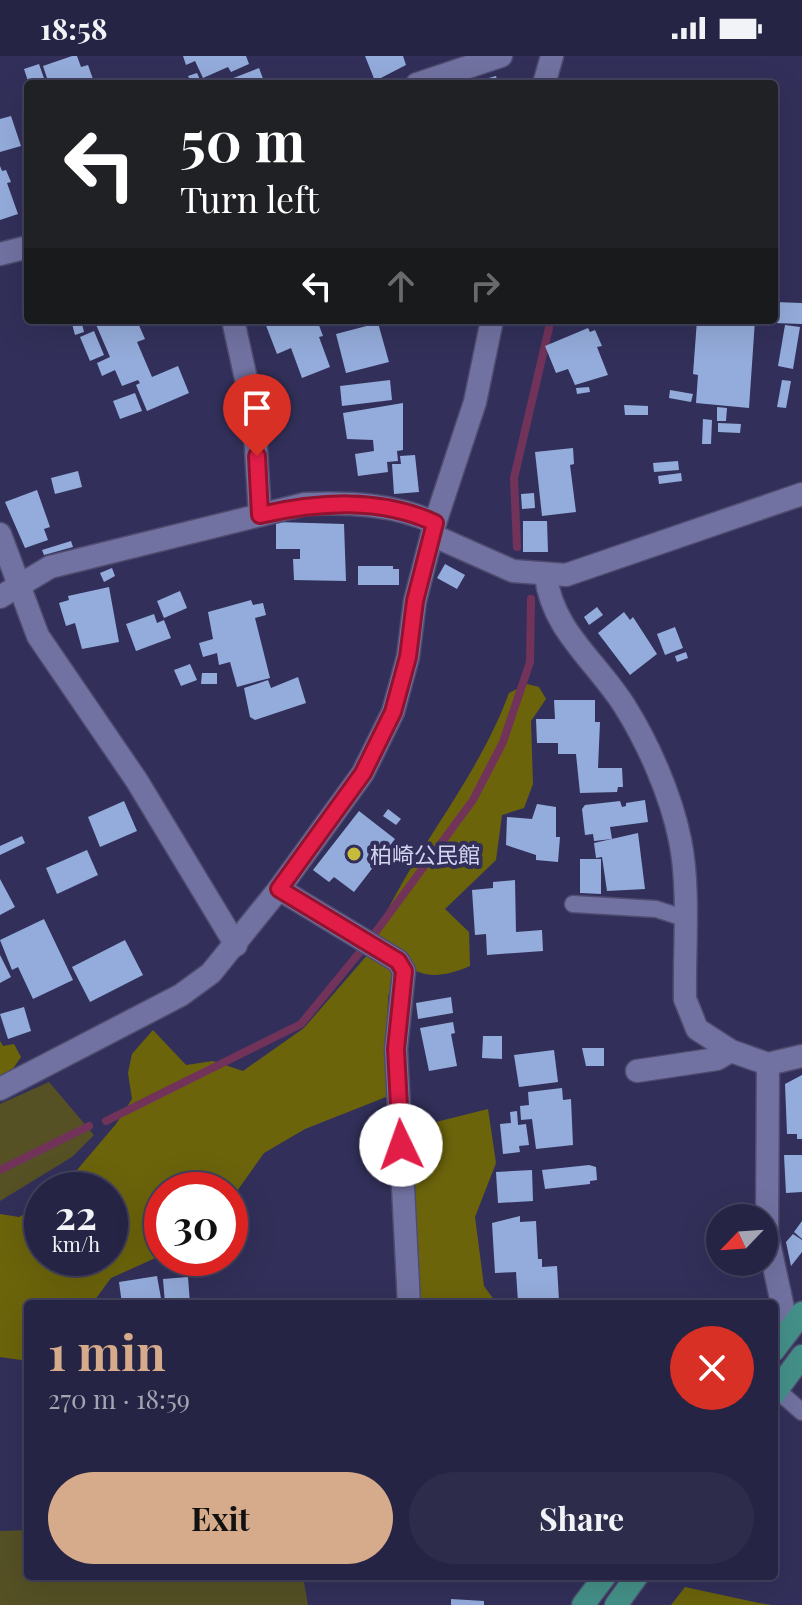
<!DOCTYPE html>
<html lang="en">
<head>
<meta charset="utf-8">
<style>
	body { margin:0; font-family:"Playfair Display","Noto Sans JP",serif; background:#2e2c4b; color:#f1f3f6; height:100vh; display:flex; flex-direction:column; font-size:30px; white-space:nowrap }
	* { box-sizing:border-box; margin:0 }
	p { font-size:26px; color:#a4a4b2 }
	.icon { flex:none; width:44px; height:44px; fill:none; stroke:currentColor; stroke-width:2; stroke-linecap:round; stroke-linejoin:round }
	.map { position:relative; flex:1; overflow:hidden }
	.panel { position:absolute; left:24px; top:1244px; width:754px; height:280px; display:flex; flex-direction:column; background:#262444; border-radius:8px; box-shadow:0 8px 32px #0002,0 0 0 2px #42415d }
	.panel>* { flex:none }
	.hud { position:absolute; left:24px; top:24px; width:754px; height:244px; border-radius:8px; box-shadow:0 8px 32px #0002,0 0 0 2px #42415d; background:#202124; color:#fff; overflow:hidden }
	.needle { width:52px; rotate:245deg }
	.controls { position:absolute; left:706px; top:1148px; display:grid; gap:16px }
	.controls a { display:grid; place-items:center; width:72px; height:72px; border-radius:50%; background:#262444; box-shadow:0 8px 32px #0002,0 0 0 2px #42415d; font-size:40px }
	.speed { position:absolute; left:24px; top:1116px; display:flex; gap:16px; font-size:40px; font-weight:700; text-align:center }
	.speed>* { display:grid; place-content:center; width:104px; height:104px; border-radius:50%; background:#262444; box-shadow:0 8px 32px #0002,0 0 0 2px #42415d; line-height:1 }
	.speed small { font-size:20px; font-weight:400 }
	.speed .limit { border:12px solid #d22; background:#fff; color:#111 }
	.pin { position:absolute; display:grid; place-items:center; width:68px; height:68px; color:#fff; margin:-82px -34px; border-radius:50% 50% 50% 0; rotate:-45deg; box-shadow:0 0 8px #0007 }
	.pin .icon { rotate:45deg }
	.me { position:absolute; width:88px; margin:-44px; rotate:357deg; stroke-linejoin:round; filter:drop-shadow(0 0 6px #0008) }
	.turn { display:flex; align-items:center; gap:28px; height:168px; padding:0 24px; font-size:36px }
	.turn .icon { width:104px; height:104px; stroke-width:2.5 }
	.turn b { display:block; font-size:56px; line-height:68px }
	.lanes { display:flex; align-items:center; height:76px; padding:0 24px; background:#0003; justify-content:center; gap:40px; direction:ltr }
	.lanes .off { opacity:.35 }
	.round { display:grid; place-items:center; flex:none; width:84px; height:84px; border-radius:42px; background:#2e2c4b }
	.overview { display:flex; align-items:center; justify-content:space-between; height:136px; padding:0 24px }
	h1 { font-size:48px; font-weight:700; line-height:60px; color:#d6ab8b }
	.cta { display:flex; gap:16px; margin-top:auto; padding:16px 24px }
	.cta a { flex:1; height:92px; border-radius:48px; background:#d6ab8b; color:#111; font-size:32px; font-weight:700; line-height:92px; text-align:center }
	.cta a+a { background:#2e2c4b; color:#f1f3f6 }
	.status { display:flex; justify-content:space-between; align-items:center; height:56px; padding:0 40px; background:#262444; direction:ltr }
	.status svg { height:22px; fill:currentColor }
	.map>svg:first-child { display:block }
	.green { fill:#555125 }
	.forest { fill:#6c640b }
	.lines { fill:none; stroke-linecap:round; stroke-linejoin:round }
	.stream { stroke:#71335a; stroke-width:8 }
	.building { fill:#94acdb }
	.service-casing { stroke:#4f4c70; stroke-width:19 }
	.minor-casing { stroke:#4f4c70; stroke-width:25 }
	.tertiary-casing { stroke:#4f4c70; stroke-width:25 }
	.primary-casing { stroke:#4f4c70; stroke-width:25 }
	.service { stroke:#7272a2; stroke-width:16 }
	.minor { stroke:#7272a2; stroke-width:22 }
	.tertiary { stroke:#7272a2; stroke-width:22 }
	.primary { stroke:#449189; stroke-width:22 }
	.route-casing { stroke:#92132f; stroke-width:20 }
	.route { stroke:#e11d48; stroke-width:14 }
	.poi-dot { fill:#c7bb3b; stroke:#32305a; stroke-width:3 }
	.labels { text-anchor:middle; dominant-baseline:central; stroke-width:8; stroke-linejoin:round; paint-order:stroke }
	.poi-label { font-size:22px; fill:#d4d5f0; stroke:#32305a; text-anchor:start }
</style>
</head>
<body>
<div class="status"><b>18:58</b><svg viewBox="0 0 49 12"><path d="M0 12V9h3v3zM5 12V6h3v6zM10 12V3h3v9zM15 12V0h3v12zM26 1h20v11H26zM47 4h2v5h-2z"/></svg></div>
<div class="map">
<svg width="802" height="1549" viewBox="0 0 802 1549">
	<rect width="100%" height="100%" fill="#32305a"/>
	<g class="green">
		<path d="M49 1026 94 1079 72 1101 0 1145V1048Z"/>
		<path d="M28 1474V1520H303L308 1549H0V1475Z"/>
	</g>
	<g class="forest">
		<path d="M527 628 539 631 546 643 531 665 533 728 524 752 502 759 496 804 445 853 469 876 470 910C423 930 410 914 374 884 410 797 476 727 509 637Z"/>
		<path d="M369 897 396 914 388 941 386 1041 305 1073 264 1097 230 1145V1134H162V1199L111 1222 92 1248H28V1305L0 1301V1158L19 1161 42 1149V1202H110V1134H60L116 1068 132 1043 128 1017 132 998 153 974 186 1009 213 1005 243 1015 304 972Z"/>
		<path d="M0 985 3 990 14 988 21 1001 10 1017 0 1022Z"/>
		<path d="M488 1053 496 1107 475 1161 484 1230 497 1248H420L412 1072Z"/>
		<path d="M685 1531 759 1547 772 1549H671Z"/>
	</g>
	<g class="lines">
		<g class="stream">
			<path d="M517 491 514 422 549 272"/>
			<path d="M375 877 473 744 503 686 530 606 531 543"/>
			<path d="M106 1065 301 968 360 896"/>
			<path d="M0 1114 89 1070"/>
		</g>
	</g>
	<g class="building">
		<path d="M72 0H77L81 11 88 9 94 26 49 28 43 10Z"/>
		<path d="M183 0H246L249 8 231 16 228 11 203 22 195 5 186 9Z"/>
		<path d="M365 0H403L406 9 375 25Z"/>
		<path d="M39 8 46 28H29L24 13Z"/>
		<path d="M259 12 265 28H218Z"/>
		<path d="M197 17 202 28H192L188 20Z"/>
		<path d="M496 20 498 28H470V27Z"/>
		<path d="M11 60 21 90 0 96V63Z"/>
		<path d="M0 110 2 115 6 114 11 126 7 127 18 158 0 164Z"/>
		<path d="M774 246 802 247V268L774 267Z"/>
		<path d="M71 264H81L84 276 75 279Z"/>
		<path d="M94 264 138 267 145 283 137 286 152 321 178 310 189 337 147 355 136 329 140 327 138 324 122 330 115 314 102 320 97 307 110 301Z"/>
		<path d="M272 264H317L323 280 319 281 330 311 302 322 291 292 277 298 265 267Z"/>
		<path d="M697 264H755L749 352 696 347 698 319 693 318Z"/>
		<path d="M378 267 389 306 346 317 336 278Z"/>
		<path d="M785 269 800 271 793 313 778 310Z"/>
		<path d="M588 272 590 276 595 274 602 290 597 291 608 319 575 329 568 313 556 317 545 290Z"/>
		<path d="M94 275 104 299 90 305 80 281Z"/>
		<path d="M390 324 392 344 342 350 340 330Z"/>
		<path d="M782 324 791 325 786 352 777 351Z"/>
		<path d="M589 331 590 336 577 338 576 332Z"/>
		<path d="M670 334 693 338 691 346 669 342Z"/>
		<path d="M135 337 142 355 120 363 113 345Z"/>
		<path d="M403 347V394L397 395 398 405 387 406 388 416 358 420 355 398 374 395 373 384 347 383 343 357Z"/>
		<path d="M624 349 648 350V359H625Z"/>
		<path d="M717 351 727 352 726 365H717Z"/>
		<path d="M703 363 712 364 711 388H702Z"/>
		<path d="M718 367 741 368 740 377 718 376Z"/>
		<path d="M573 392 574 408 570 409 576 456 542 460 535 396Z"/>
		<path d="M415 399 419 436 394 438 392 408H401L400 400Z"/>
		<path d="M678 405 679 414 654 416 653 407Z"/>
		<path d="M78 415 82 431 55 438 51 422Z"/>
		<path d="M681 417 682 425 659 428 658 420Z"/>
		<path d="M37 434 50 471 44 473 48 484 25 492 5 446Z"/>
		<path d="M534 437 535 452 522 453 521 438Z"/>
		<path d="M523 465H547L548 496H523Z"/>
		<path d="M276 466 344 468 346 525 294 524 293 503H300V493H276Z"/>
		<path d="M71 485 73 491 44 499 42 494Z"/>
		<path d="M445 508 465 519 457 533 437 522Z"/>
		<path d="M358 510H393V513H399V529H358Z"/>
		<path d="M112 512 115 520 104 526 100 517Z"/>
		<path d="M109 531 119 586 82 593 75 567 66 570 59 547 69 544 68 540Z"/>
		<path d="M180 535 187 552 164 562 157 545Z"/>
		<path d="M251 544 253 549 263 547 266 559 255 562 270 622 237 631 230 606 219 609 217 597 203 601 199 587 213 583 208 556Z"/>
		<path d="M597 551 603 559 589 569 584 561Z"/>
		<path d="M624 556 630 564 633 561 657 598 630 619 598 577Z"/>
		<path d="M154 558 157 567 164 564 171 582 136 595 126 568Z"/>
		<path d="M675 571 683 592 665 599 657 578Z"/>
		<path d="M686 596 688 602 677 606 675 600Z"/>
		<path d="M190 608 197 624 181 630 174 614Z"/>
		<path d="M202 617H217V628H201Z"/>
		<path d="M298 621 306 647 255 664 250 661 244 632 268 624 271 632Z"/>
		<path d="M554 644H595V666H600L598 712H622L623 731H618L617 736 580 737 576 698H558V687H537L536 663H555Z"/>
		<path d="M645 744 648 766 610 771 612 783 594 785 593 778 585 779 582 753 585 749 620 745 622 751 626 750V747Z"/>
		<path d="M124 745 137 775 100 791 88 761Z"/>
		<path d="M537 748 556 751V781H560L558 806 536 804V799L506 789 507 761 532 763Z"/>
		<path d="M388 753 401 763 396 769 383 760Z"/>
		<path d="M359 755 395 783 354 836 334 821 329 826 313 814Z"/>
		<path d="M638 777 645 833 607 835 602 801 596 802 594 787Z"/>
		<path d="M22 780 25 787 0 799V790Z"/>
		<path d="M87 794 98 819 57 838 46 812Z"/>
		<path d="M580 803H601V838L580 837Z"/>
		<path d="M0 823 15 851 0 859Z"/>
		<path d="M515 824 516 876 542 874 543 895 487 899 486 878 475 879 472 834 493 832V826Z"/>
		<path d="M44 863 73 924 33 943 18 911 12 914 0 884Z"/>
		<path d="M125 884 143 919 90 946 72 911Z"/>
		<path d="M0 899 11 921 0 927Z"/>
		<path d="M451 941 453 957 418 963 416 947Z"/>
		<path d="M24 951 31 975 8 983 0 958Z"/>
		<path d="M453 966 455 977 451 978 457 1010 429 1015 420 972Z"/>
		<path d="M483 980H502V1003L482 1002Z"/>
		<path d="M582 992H604V1010H586Z"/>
		<path d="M554 994 558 1026 519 1031 514 999Z"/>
		<path d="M802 1019V1083H797V1078H787L785 1028Z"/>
		<path d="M562 1032 563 1044 571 1043 573 1089 536 1093 532 1063 521 1064 520 1050 529 1049 528 1036Z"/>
		<path d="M517 1055 518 1069 526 1068 529 1089 519 1090 520 1096 503 1098 500 1068 511 1067 510 1056Z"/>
		<path d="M784 1099H802V1136L786 1137Z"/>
		<path d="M589 1109 596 1111 597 1124 590 1125V1128L545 1133 542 1114Z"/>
		<path d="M532 1114 533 1145 498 1147 496 1116Z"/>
		<path d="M520 1160V1166L536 1165 538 1203H542V1211L557 1210 559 1244 518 1246 516 1216 495 1217 492 1167Z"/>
		<path d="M802 1165V1183L794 1176Z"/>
		<path d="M793 1178 802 1184V1196L791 1210 786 1186Z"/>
		<path d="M157 1220 162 1248H122L119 1226Z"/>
		<path d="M188 1221 190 1248H165L163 1223Z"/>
		<path d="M451 1543 484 1545V1549H451Z"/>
	</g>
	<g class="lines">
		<defs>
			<g id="service">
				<path d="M573 848 656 853 684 862"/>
				<path d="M777 1334 802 1356"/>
			</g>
			<g id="minor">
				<path d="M417 28 501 0"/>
				<path d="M544 28 552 0"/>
				<path d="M0 198 28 191"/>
				<path d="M233 264 254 359 260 459"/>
				<path d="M0 478 38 580 137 725 236 889"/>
				<path d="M546 520C552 574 596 605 624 649 648 687 671 739 680 784 690 832 684 893 685 943L697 973 731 995 768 1008 802 1000"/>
				<path d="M0 541 50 511 305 448C348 446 395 448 435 467"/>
				<path d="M279 833 398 905 404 915 396 993 409 1248"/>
				<path d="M768 1008 767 1178 788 1275"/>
				<path d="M637 1015 717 1003 731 995"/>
				<path d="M0 1033 181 939 211 917 279 833 363 717 393 656 408 601 415 545 435 467 475 346 492 264"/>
			</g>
			<path id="tertiary" d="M432 479 513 515 566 519 802 438"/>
			<g id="primary">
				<path d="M774 1294 802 1257"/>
				<path d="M774 1338 802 1300"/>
				<path d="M583 1549 605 1520"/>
				<path d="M616 1549 637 1520"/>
			</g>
		</defs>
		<use href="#service" class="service-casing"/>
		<use href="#minor" class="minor-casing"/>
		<use href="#tertiary" class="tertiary-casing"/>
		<use href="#primary" class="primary-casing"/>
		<use href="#service" class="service"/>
		<use href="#minor" class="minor"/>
		<use href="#tertiary" class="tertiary"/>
		<use href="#primary" class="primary"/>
	</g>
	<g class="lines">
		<defs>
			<path id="route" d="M257 400 260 459C318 446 380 441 435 467L415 545 408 601 393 656 363 717 279 833 398 905 404 915 396 993 401 1089"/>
		</defs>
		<use href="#route" class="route-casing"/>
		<use href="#route" class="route"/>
	</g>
	<circle class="poi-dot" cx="354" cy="798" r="8"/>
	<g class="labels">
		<g class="poi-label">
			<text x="370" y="798">柏崎公民館</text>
		</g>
	</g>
</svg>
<div class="controls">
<a><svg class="needle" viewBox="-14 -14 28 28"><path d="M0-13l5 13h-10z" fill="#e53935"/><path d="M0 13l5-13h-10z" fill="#a4a4b2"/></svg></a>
</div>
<div class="speed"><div>22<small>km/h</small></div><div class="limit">30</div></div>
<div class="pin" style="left:257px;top:400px;background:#d93025"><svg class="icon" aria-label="arrive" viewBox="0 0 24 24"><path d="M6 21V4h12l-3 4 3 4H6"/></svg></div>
<svg class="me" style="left:401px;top:1089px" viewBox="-20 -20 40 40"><circle r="19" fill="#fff"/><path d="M0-13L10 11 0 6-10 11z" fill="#e11d48"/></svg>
<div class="hud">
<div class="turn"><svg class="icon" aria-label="left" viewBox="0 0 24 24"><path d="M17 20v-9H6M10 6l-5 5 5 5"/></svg><div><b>50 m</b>Turn left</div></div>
<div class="lanes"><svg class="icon" aria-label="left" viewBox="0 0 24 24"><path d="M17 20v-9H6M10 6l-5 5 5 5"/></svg><svg class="icon off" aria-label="ahead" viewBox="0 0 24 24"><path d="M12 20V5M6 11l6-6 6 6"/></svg><svg class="icon off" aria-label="right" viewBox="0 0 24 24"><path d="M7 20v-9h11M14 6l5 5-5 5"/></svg></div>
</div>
<section class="panel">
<div class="overview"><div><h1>1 min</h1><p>270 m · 18:59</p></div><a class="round" style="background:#d93025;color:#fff"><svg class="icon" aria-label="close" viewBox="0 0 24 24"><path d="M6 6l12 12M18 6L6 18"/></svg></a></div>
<div class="cta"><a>Exit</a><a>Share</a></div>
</section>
</div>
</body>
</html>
